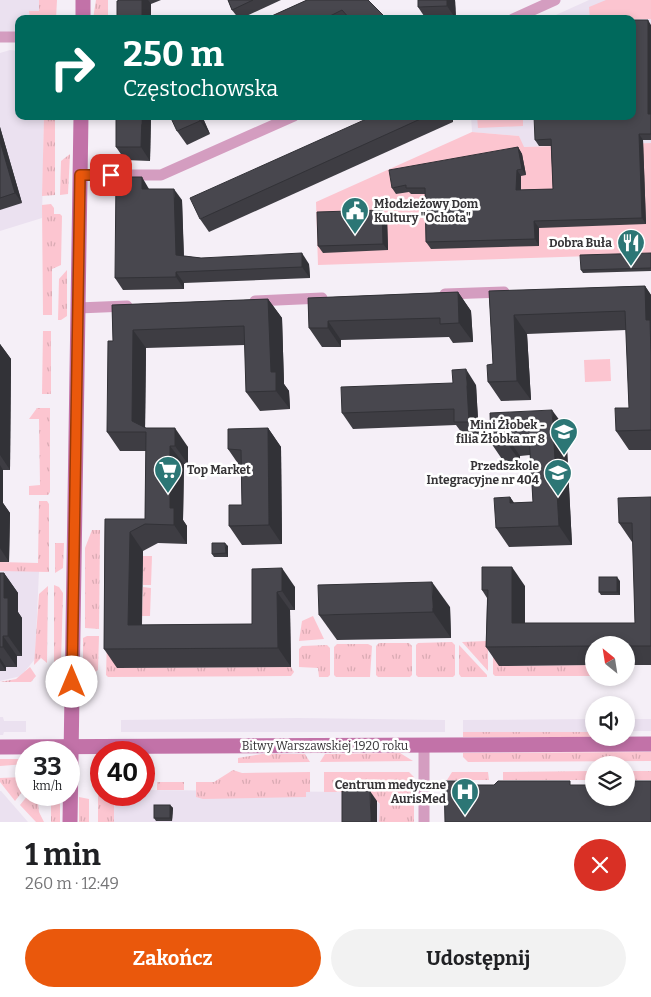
<!DOCTYPE html>
<html lang="pl">
<head>
<meta charset="utf-8">
<style>
	body { margin:0; font-family:Bitter,serif; background:#f2f2f2; color:#202124; height:100vh; display:flex; flex-direction:column; font-size:19px; white-space:nowrap }
	* { box-sizing:border-box; margin:0 }
	p { font-size:16px; color:#757577 }
	.icon { flex:none; width:28px; height:28px; fill:none; stroke:currentColor; stroke-width:2; stroke-linecap:round; stroke-linejoin:round }
	.map { position:relative; height:822px; overflow:hidden }
	.panel { display:flex; flex-direction:column; background:#fff; flex:1 }
	.panel>* { flex:none }
	.top-card { position:absolute; left:15px; top:15px; width:621px; height:105px; border-radius:10px; box-shadow:0 2px 8px #0003; background:#00695c; color:#fff; overflow:hidden }
	.needle { width:32px; rotate:330deg }
	.fabs { position:absolute; left:585px; top:636px; display:grid; gap:10px }
	.fabs a { display:grid; place-items:center; width:50px; height:50px; border-radius:50%; background:#fff; box-shadow:0 2px 8px #0003; font-size:25px }
	.speed { position:absolute; left:15px; top:741px; display:flex; gap:10px; font-size:25px; font-weight:700; text-align:center }
	.speed>* { display:grid; place-content:center; width:65px; height:65px; border-radius:50%; background:#fff; box-shadow:0 2px 8px #0003; line-height:1 }
	.speed small { font-size:12px; font-weight:400 }
	.speed .limit { border:8px solid #d22; background:#fff; color:#111 }
	.pin { position:absolute; display:grid; place-items:center; width:42px; height:42px; color:#fff; margin:-21px; border-radius:10px; box-shadow:0 2px 8px #0006 }
	.me { position:absolute; width:55px; margin:-28px; rotate:0deg; stroke-linejoin:round; filter:drop-shadow(0 0 4px #0008) }
	.turn { display:flex; align-items:center; gap:18px; height:105px; padding:0 25px; font-size:22px }
	.turn .icon { width:65px; height:65px; stroke-width:2.5 }
	.turn b { display:block; font-size:35px; line-height:42px }
	.round { display:grid; place-items:center; flex:none; width:52px; height:52px; border-radius:26px; background:#f2f2f2 }
	.headline { display:flex; align-items:center; justify-content:space-between; height:85px; padding:0 25px }
	h1 { font-size:30px; font-weight:700; line-height:38px }
	.button { display:flex; gap:10px; margin-top:auto; padding:10px 25px }
	.button a { flex:1; height:58px; border-radius:30px; background:#ea580c; color:#fff; font-size:20px; font-weight:700; line-height:58px; text-align:center }
	.button a+a { background:#f2f2f2; color:#202124 }
	.map>svg:first-child { display:block }
	.built { fill:#ebe1f0 }
	.grass { fill:url(#grass-tufts) }
	.park { fill:#fcc5d0 }
	.lines { fill:none; stroke-linecap:round; stroke-linejoin:round }
	.street { stroke:#d49dc0; stroke-width:11 }
	.secondary { stroke:#c272a8; stroke-width:15 }
	.wall { fill:#3e3d43 }
	.shaded-wall { fill:#323237 }
	.building { fill:#48474e; stroke:#323237 }
	.route-casing { stroke:#983908; stroke-width:12 }
	.route { stroke:#ea580c; stroke-width:9 }
	.labels { text-anchor:middle; dominant-baseline:central; stroke-width:5; stroke-linejoin:round; paint-order:stroke }
	.poi-label { font-size:12px; font-weight:bold; fill:#363437; stroke:#fff; text-anchor:end }
	.street-label { font-size:12px; fill:#363437; stroke:#fff }
</style>
</head>
<body>
<div class="map">
<svg width="651" height="822" viewBox="0 0 651 822">
	<defs>
		<pattern id="grass-tufts" width="24" height="20" patternUnits="userSpaceOnUse" patternTransform="scale(1.25)"><rect width="24" height="20" fill="#fcc5d0"/><path d="M3 7l-1-3M5 7V3M7 7l1-3M15 17l-1-3M17 17v-4M19 17l1-3" fill="none" stroke="#d9aab3"/></pattern>
	</defs>
	<rect width="100%" height="100%" fill="#f5eff7"/>
	<g class="built">
		<path d="M0 0H46V19H19V33H0Z"/>
		<path d="M589 0H651V143L523 147 519 136 472 132 471 116H632V19H547Z"/>
		<path d="M10 50 19 51V116H44L42 218 0 231V53Z"/>
		<path d="M0 571H39L35 659 21 676 0 681Z"/>
		<path d="M0 717H3L4 721H26V732H4L3 735H0Z"/>
		<path d="M298 718 445 720V732H121V720Z"/>
		<path d="M594 719V732H463V720Z"/>
		<rect x="626" y="719" width="25" height="12"/>
		<path d="M144 790 347 792 380 804 379 822H114V795H144Z"/>
		<path d="M0 791H1L28 822H0Z"/>
	</g>
	<g class="grass">
		<path d="M39 0H57L56 19H30L29 11H39Z"/>
		<path d="M96 0H108V19H93Z"/>
		<path d="M44 116H55V195L42 196Z"/>
		<path d="M70 154 68 194 60 195 61 161Z"/>
		<path d="M51 204 54 208V214H60L62 216 61 265 52 269V315H43L42 205Z"/>
		<path d="M67 270V316L61 320H58L59 279Z"/>
		<path d="M43 331H51V394H42Z"/>
		<path d="M37 408H50V492L48 495H29V486L40 485 39 419H29Z"/>
		<path d="M39 501H47L49 504V572L0 571V562L38 563Z"/>
		<path d="M92 530H100L99 629 85 628V548Z"/>
		<path d="M55 543H64L63 568 55 573Z"/>
		<path d="M143 556H152L151 585H143Z"/>
		<path d="M54 585 59 587 63 593 61 662 54 671Z"/>
		<path d="M48 586 47 663 41 658 34 665 39 594Z"/>
		<path d="M143 587 151 588 150 616H142Z"/>
		<path d="M313 616 324 639 299 641 302 621Z"/>
		<path d="M87 636H99L98 670 92 675H83V638Z"/>
		<path d="M107 638 117 668 291 667 294 672 291 676 108 677 106 675Z"/>
		<path d="M486 641 488 644V671L462 642Z"/>
		<path d="M452 642 455 645V675L453 677H418L416 675V645L418 643Z"/>
		<path d="M379 643H409L412 646V675L410 677H378L376 675V646Z"/>
		<path d="M337 644H368L372 646 370 677H336L334 675V647Z"/>
		<path d="M493 644 500 666 594 665V676H495L493 674Z"/>
		<path d="M327 645 330 648V675L328 677H319L318 668 299 667V649L302 646Z"/>
		<path d="M459 645 487 675V677H461L459 674Z"/>
		<path d="M30 667 36 676 31 682H0L16 679Z"/>
		<rect x="463" y="732" width="131" height="5"/>
		<path d="M651 752V761L468 762 463 757V753Z"/>
		<path d="M400 753 413 761 320 762 325 754Z"/>
		<path d="M262 754H305L310 762 238 763V758Z"/>
		<path d="M0 759H26V764L0 766Z"/>
		<path d="M233 770 242 773 310 772V792H306V797L203 799 196 797V782H214Z"/>
		<path d="M591 771 589 780H503V772Z"/>
		<rect x="626" y="771" width="25" height="9"/>
		<path d="M324 772H409L414 777V822H379L380 804 377 801 347 792H324Z"/>
		<path d="M452 772H488L489 780H447Z"/>
		<path d="M24 777 26 787 15 801 0 782V778Z"/>
		<rect x="157" y="782" width="27" height="8"/>
		<path d="M101 791V795H114V822H98V796Z"/>
		<path d="M28 795H37L39 812 44 822H36L20 805Z"/>
		<path d="M54 795H60V822H51V797Z"/>
		<path d="M79 797 89 799V822H79Z"/>
	</g>
	<g class="park">
		<path d="M606 0H651V19H590L589 7Z"/>
		<path d="M477 116H523V126L478 128Z"/>
		<path d="M472 132 519 136 524 147 651 143V254L318 265 316 202Z"/>
		<path d="M610 359 611 381 585 382 584 360Z"/>
	</g>
	<g class="lines">
		<g class="street">
			<path d="M513 19 555 0"/>
			<path d="M0 37H19"/>
			<path d="M80 175H161L294 116"/>
			<path d="M445 294 504 292"/>
			<path d="M255 301 322 298"/>
			<path d="M78 308 127 306"/>
			<path d="M424 745V822"/>
		</g>
		<g class="secondary">
			<path d="M83 19V0"/>
			<path d="M0 747 651 744"/>
			<path d="M70 822 81 116"/>
		</g>
	</g>
	<g class="wall">
		<path d="M120 0H161L151 4V19H117Z"/>
		<path d="M228 0H281L240 19H239L232 10Z"/>
		<path d="M307 0 387 19H265Z"/>
		<path d="M455 0 456 19H426L418 7Z"/>
		<path d="M651 25V140H643L646 224 539 228V246L431 249 426 242 425 194H411L409 192 396 194 392 188 518 147 522 154 526 175 521 176V190L553 189 551 146H539L535 140 632 116Z"/>
		<path d="M151 116 150 161 125 160 116 147Z"/>
		<path d="M202 116 210 134 187 145 177 131Z"/>
		<path d="M373 116H453V122L209 232 200 219Z"/>
		<path d="M0 127 22 203 0 210Z"/>
		<path d="M149 189 182 200 184 256 201 258 309 264 310 278 184 283V289L123 290 115 278Z"/>
		<path d="M387 217 388 250 323 253 318 246Z"/>
		<path d="M651 253V271L583 273 581 270Z"/>
		<path d="M645 286 651 295V450H629L616 431 629 408 626 330 527 334 531 400 501 401 488 382 493 364 489 291Z"/>
		<path d="M458 292 471 311 473 342 453 343 449 337 341 340V347H322L309 328 308 298Z"/>
		<path d="M268 299 282 318 284 384 289 391 290 409 260 411 246 392 245 345 146 348 145 428 188 447V464H184L183 520 187 526V544L158 543 143 551 142 625 252 624V569L295 587V610H290L291 667 117 668 104 649 105 519H145L146 451H120L107 432 113 341 112 305Z"/>
		<path d="M0 344 11 359 10 470H3V503L10 513 9 562H0Z"/>
		<path d="M476 385 479 437H465L456 425 353 429 342 413Z"/>
		<path d="M490 413 566 429 572 545 509 547 496 528 510 497 514 503 533 502 530 455 520 456V461L504 462 491 443Z"/>
		<path d="M268 428 281 447 282 544 242 545 229 526 242 505 241 468 228 449Z"/>
		<path d="M651 497V665H626V645H594V665L499 666 486 647 487 598 482 590 525 586V623H635L633 542H632L619 523Z"/>
		<path d="M228 546V557H214L212 554Z"/>
		<path d="M0 573H4L18 593V612L22 618V656H17V667H6V671H0Z"/>
		<path d="M620 581V595H601L599 592Z"/>
		<path d="M450 607 451 638 337 640 319 615Z"/>
		<path d="M170 805 173 808 172 821H156L154 818Z"/>
	</g>
	<g class="shaded-wall">
		<path d="M142 0H148L151 4V19H142Z"/>
		<path d="M447 0H455L456 19 447 6Z"/>
		<path d="M648 20 651 25V118L648 114Z"/>
		<path d="M142 116H151L150 161 141 147Z"/>
		<path d="M198 116H202L210 134 200 121Z"/>
		<path d="M448 116H453V122Z"/>
		<path d="M0 127 22 203 15 193 0 141Z"/>
		<path d="M639 134 643 140 646 224 642 218Z"/>
		<path d="M518 147 522 154 526 175 522 169Z"/>
		<path d="M517 170 521 176V197L516 190Z"/>
		<path d="M142 177 149 189H142Z"/>
		<path d="M174 189 182 200 184 266 176 255Z"/>
		<path d="M382 210 387 217 388 250 383 244Z"/>
		<path d="M534 221 539 228V246L535 239Z"/>
		<path d="M302 253 309 264 310 278 302 267Z"/>
		<path d="M176 272 184 283V289L176 277Z"/>
		<path d="M645 286 651 295V355L646 320Z"/>
		<path d="M458 292 471 311 473 342 459 323Z"/>
		<path d="M268 299 282 318 284 384 289 391 290 409 276 391 271 372Z"/>
		<path d="M514 315 527 334 531 400 517 381Z"/>
		<path d="M328 321 341 340V347L328 328Z"/>
		<path d="M133 330 146 348 145 432 132 421Z"/>
		<path d="M0 344 11 359 10 470 0 455Z"/>
		<path d="M466 369 476 385 479 437 469 422Z"/>
		<path d="M552 410 566 429 572 545 559 526Z"/>
		<path d="M175 428 188 447V464L175 446Z"/>
		<path d="M268 428 281 447 282 544 269 525Z"/>
		<path d="M507 437 520 456V461L507 443Z"/>
		<path d="M170 446 184 464 183 520 187 526V544L174 525 170 508Z"/>
		<path d="M0 465 3 470V503L10 513 9 562 0 548Z"/>
		<path d="M510 497 523 516 510 503Z"/>
		<path d="M130 532 143 551 141 644 128 625Z"/>
		<path d="M225 543 228 546V557L226 553Z"/>
		<path d="M512 567 525 586V642L512 623Z"/>
		<path d="M282 568 295 587V610L282 591Z"/>
		<path d="M4 573 18 593V612L22 618V656L8 636 4 598Z"/>
		<path d="M617 577 620 581V595L617 592Z"/>
		<path d="M432 582 450 607 451 638 433 612Z"/>
		<path d="M277 592 290 610 291 667 278 648Z"/>
		<path d="M3 636 17 656V667L3 647Z"/>
		<path d="M0 658 6 667V671L0 662Z"/>
		<path d="M370 791 377 801V822H371Z"/>
		<path d="M170 805 173 808 172 821 170 818Z"/>
	</g>
	<g class="building">
		<path d="M120 0H142V19H117V1Z"/>
		<path d="M228 0H253L232 10Z"/>
		<path d="M307 0H368L387 19H350L342 10 326 18 327 19H265Z"/>
		<path d="M418 0H447V6L418 7Z"/>
		<path d="M632 20H648V114H651V134H639L642 218 534 221 535 239 426 242 425 188H406V185L392 188 389 170 518 147 522 169 517 170 516 190 553 189 551 139 535 140 534 116H632Z"/>
		<path d="M116 116H142L141 147H116Z"/>
		<path d="M170 116H198L200 121 177 131Z"/>
		<path d="M373 116H427L200 219 190 198Z"/>
		<path d="M0 141 15 193 0 198Z"/>
		<path d="M116 177H142V189H174L176 255 201 258 302 253V267L176 272V277L115 278Z"/>
		<path d="M382 210 383 244 318 246 317 212Z"/>
		<path d="M651 253V268L581 270 580 255Z"/>
		<path d="M645 286 646 320H650L651 355V430L616 431 615 408H629L625 311 514 315 517 381 488 382 487 365 493 364 489 291Z"/>
		<path d="M458 292 459 323 440 324V318L328 321V328H309L308 298Z"/>
		<path d="M268 299 271 372H276V391L246 392 244 326 133 330 132 421 146 428H175V446H170V508H174V525L145 524 130 532 128 625 252 624V569L282 568V591L277 592 278 648 104 649 105 519H145L146 432H107L108 341H113L112 305Z"/>
		<path d="M466 369 469 422H454V409L342 413 341 387 453 383 452 370Z"/>
		<path d="M552 410 559 526 496 528 494 498 510 497V503L533 502 529 436 507 437V443H491L490 413Z"/>
		<path d="M268 428 269 525 229 526V505H242L241 450 228 449V429Z"/>
		<path d="M651 497V646H626V645H594V646L486 647 488 590H482V567H512V623H635L632 523H619L618 498Z"/>
		<path d="M212 543H225L226 553 212 554Z"/>
		<path d="M0 573H4V598H8V636H3V647H0Z"/>
		<rect x="599" y="577" width="18" height="15"/>
		<path d="M432 582 433 612 319 615 318 585Z"/>
		<path d="M444 781H467L471 785H494L498 781H570V785H594V798H626V781H651V822H445Z"/>
		<path d="M342 791H370L371 822H342Z"/>
		<rect x="154" y="805" width="16" height="13"/>
	</g>
	<g class="lines">
		<defs>
			<path id="route" d="M72 682 80 175H111"/>
		</defs>
		<use href="#route" class="route-casing"/>
		<use href="#route" class="route"/>
	</g>
	<defs>
		<symbol id="civic-pin" viewBox="-11 -11 22 30"><path d="M0 17L-7.5 6A9.5 9.5 0 1 1 7.5 6Z" fill="#2c7675" stroke="#fff"/><path d="M-.6-6.5H3V-4.5H.6V-3L4-1V1h2V6H-6V1h2V-1L-.6-3ZM-1.2 2.5V6h2.4V2.5Z" fill="#fff"/></symbol>
		<symbol id="restaurant-pin" viewBox="-11 -11 22 30"><path d="M0 17L-7.5 6A9.5 9.5 0 1 1 7.5 6Z" fill="#2c7675" stroke="#fff"/><path d="M-5-6h1v4h1v-4h1v4h1v-4h1v5L-1.5 .5V6h-2V.5L-5-1ZM5-6V6H3V1.5H1.5Q1.5-4 5-6Z" fill="#fff"/></symbol>
		<symbol id="school-pin" viewBox="-11 -11 22 30"><path d="M0 17L-7.5 6A9.5 9.5 0 1 1 7.5 6Z" fill="#2c7675" stroke="#fff"/><path d="M0-5L7-2L0 1L-7-2ZM-4 1L0 2.5L4 1V4Q0 6-4 4Z" fill="#fff"/></symbol>
		<symbol id="supermarket-pin" viewBox="-11 -11 22 30"><path d="M0 17L-7.5 6A9.5 9.5 0 1 1 7.5 6Z" fill="#2c7675" stroke="#fff"/><path d="M-6-5.5h2.5l.6 2H6L4.5 2H-2.5L-4.4-4H-6ZM-1.5 3.2a1.3 1.3 0 1 0 .1 0ZM3 3.2a1.3 1.3 0 1 0 .1 0Z" fill="#fff"/></symbol>
		<symbol id="hospital-pin" viewBox="-11 -11 22 30"><path d="M0 17L-7.5 6A9.5 9.5 0 1 1 7.5 6Z" fill="#2c7675" stroke="#fff"/><path d="M-5-5h3v3.5h4V-5h3V5h-3V1.5h-4V5h-3Z" fill="#fff"/></symbol>
	</defs>
	<g fill-rule="evenodd">
		<use href="#civic-pin" x="339" y="195" width="32" height="43"/>
		<use href="#restaurant-pin" x="615" y="227" width="32" height="43"/>
		<use href="#school-pin" x="548" y="416" width="32" height="43"/>
		<use href="#supermarket-pin" x="152" y="454" width="32" height="43"/>
		<use href="#school-pin" x="542" y="457" width="32" height="43"/>
		<use href="#hospital-pin" x="449" y="776" width="32" height="43"/>
	</g>
	<g class="labels">
		<g class="poi-label">
			<text x="374" y="204" text-anchor="start">Młodzieżowy Dom<tspan x="374" dy="14">Kultury "Ochota"</tspan></text>
			<text x="612" y="243">Dobra Buła</text>
			<text x="545" y="425">Mini Żłobek -<tspan x="545" dy="14">filia Żłobka nr 8</tspan></text>
			<text x="539" y="466">Przedszkole<tspan x="539" dy="14">Integracyjne nr 404</tspan></text>
			<text x="187" y="470" text-anchor="start">Top Market</text>
			<text x="446" y="785">Centrum medyczne<tspan x="446" dy="14">AurisMed</tspan></text>
		</g>
		<g class="street-label">
			<text x="325" y="746">Bitwy Warszawskiej 1920 roku</text>
		</g>
	</g>
</svg>
<div class="fabs">
<a><svg class="needle" viewBox="-14 -14 28 28"><path d="M0-13l5 13h-10z" fill="#e53935"/><path d="M0 13l5-13h-10z" fill="#757577"/></svg></a>
<a><svg class="icon" aria-label="sound" viewBox="0 0 24 24"><path d="M4 9h4l5-4v14l-5-4H4zM17 9q2 3 0 6"/></svg></a>
<a><svg class="icon" aria-label="layers" viewBox="0 0 24 24"><path d="M12 4l9 5-9 5-9-5zM3 14l9 5 9-5"/></svg></a>
</div>
<div class="speed"><div>33<small>km/h</small></div><div class="limit">40</div></div>
<div class="pin" style="left:111px;top:175px;background:#d93025"><svg class="icon" aria-label="arrive" viewBox="0 0 24 24"><path d="M6 21V4h12l-3 4 3 4H6"/></svg></div>
<svg class="me" style="left:72px;top:682px" viewBox="-20 -20 40 40"><circle r="19" fill="#fff"/><path d="M0-13L10 11 0 6-10 11z" fill="#ea580c"/></svg>
<div class="top-card">
<div class="turn"><svg class="icon" aria-label="right" viewBox="0 0 24 24"><path d="M7 20v-9h11M14 6l5 5-5 5"/></svg><div><b>250 m</b>Częstochowska</div></div>
</div>
</div>
<section class="panel">
<div class="headline"><div><h1>1 min</h1><p>260 m · 12:49</p></div><a class="round" style="background:#d93025;color:#fff"><svg class="icon" aria-label="close" viewBox="0 0 24 24"><path d="M6 6l12 12M18 6L6 18"/></svg></a></div>
<div class="button"><a>Zakończ</a><a>Udostępnij</a></div>
</section>
</body>
</html>
